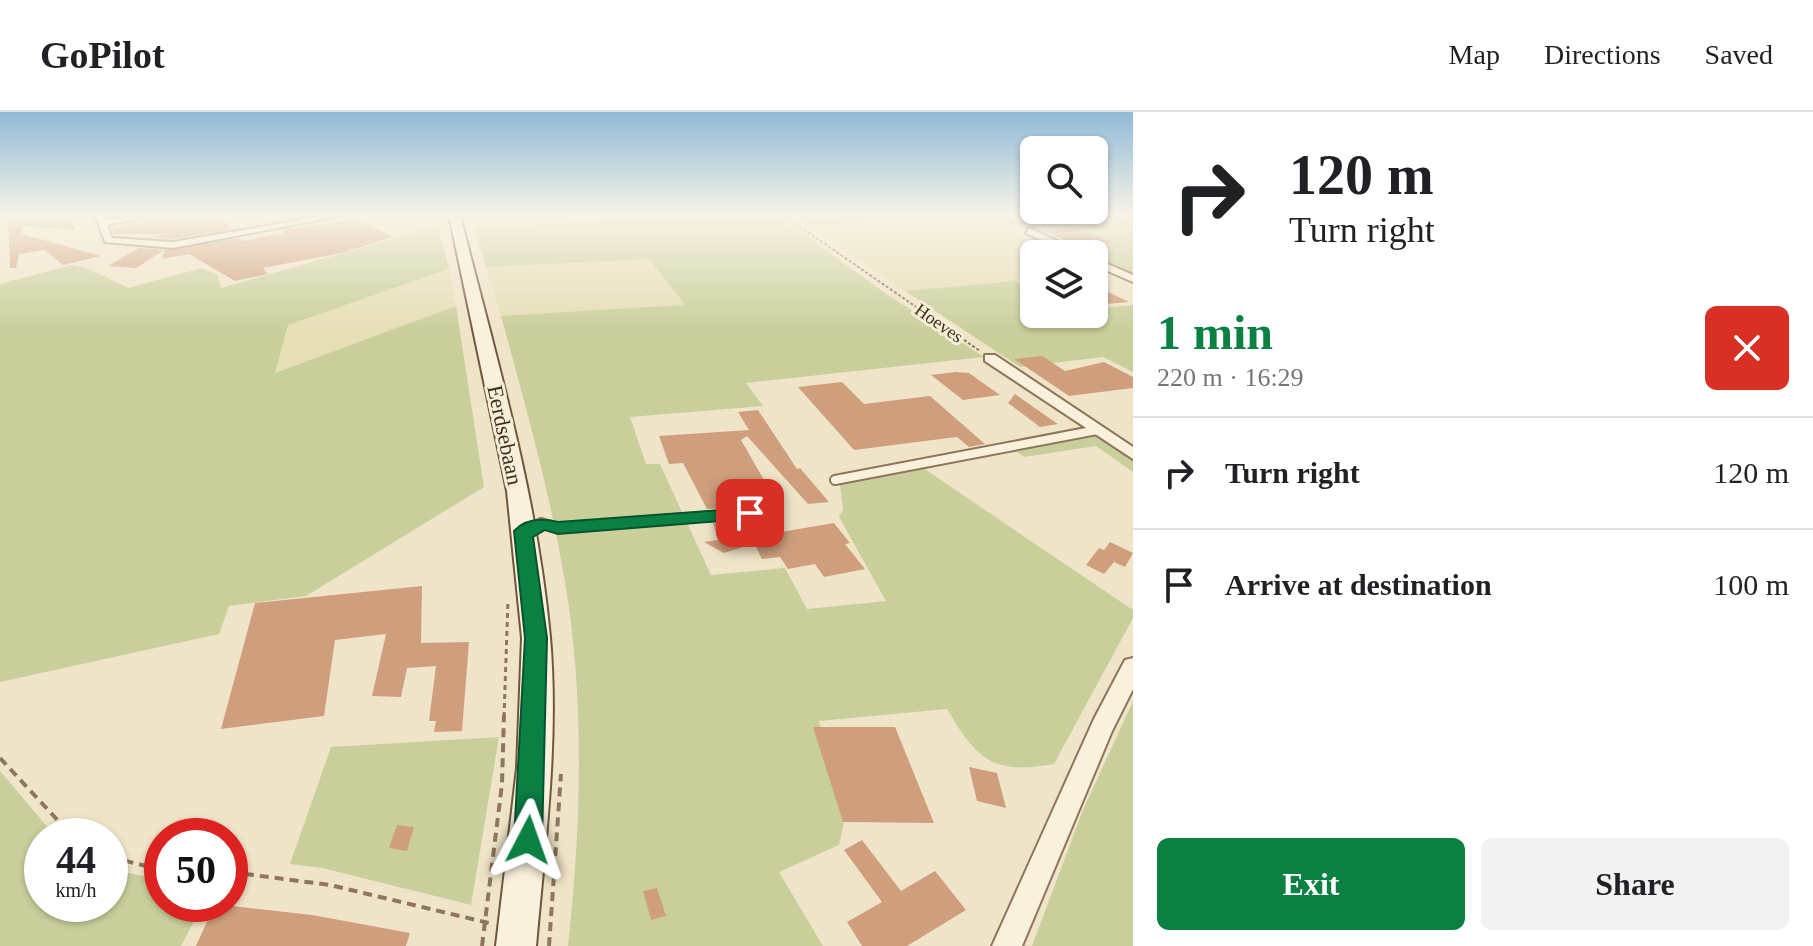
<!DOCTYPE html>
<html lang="en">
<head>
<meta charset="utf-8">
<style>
	body { margin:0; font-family:"Times New Roman",serif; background:#f2f2f2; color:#202124; height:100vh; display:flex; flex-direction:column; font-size:30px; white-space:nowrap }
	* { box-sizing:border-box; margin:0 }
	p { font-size:26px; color:#757577 }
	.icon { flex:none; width:44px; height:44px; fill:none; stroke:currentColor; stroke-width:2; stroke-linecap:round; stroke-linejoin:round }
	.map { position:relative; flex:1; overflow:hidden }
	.side { display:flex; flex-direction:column; background:#fff; width:680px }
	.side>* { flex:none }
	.guide { background:#fff; color:#202124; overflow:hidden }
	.buttons { position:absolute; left:1020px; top:24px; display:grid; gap:16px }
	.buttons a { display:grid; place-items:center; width:88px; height:88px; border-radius:12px; background:#fff; box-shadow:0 2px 6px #0004; font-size:40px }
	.speed { position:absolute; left:24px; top:706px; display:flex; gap:16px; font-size:40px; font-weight:700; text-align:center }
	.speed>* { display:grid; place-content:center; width:104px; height:104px; border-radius:50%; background:#fff; box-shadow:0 2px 6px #0004; line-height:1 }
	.speed small { font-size:20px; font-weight:400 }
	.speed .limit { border:12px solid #d22; background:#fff; color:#111 }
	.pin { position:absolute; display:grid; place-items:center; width:68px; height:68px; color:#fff; margin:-34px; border-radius:16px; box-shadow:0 4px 12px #0006 }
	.me { position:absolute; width:88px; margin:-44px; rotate:4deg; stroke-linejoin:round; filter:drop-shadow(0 0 6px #0008) }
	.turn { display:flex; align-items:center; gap:28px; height:168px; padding:0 24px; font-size:36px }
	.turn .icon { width:104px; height:104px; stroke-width:2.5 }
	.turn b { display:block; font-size:56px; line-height:68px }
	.round { display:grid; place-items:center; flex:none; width:84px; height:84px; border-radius:12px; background:#f2f2f2 }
	.summary { display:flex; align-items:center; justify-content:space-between; height:136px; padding:0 24px }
	h1 { font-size:48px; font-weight:700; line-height:60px; color:#0b8043 }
	.cta { display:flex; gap:16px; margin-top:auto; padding:16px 24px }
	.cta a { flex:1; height:92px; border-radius:12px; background:#0b8043; color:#fff; font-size:32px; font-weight:700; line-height:92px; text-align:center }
	.cta a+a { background:#f2f2f2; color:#202124 }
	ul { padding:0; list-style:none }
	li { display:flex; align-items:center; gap:24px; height:112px; padding:0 24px; border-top:2px solid #e0e0e0 }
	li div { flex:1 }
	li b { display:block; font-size:30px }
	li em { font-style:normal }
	header { display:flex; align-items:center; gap:48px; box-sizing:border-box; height:112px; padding:0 40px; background:#fff; border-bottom:2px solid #e0e0e0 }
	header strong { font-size:38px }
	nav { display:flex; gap:44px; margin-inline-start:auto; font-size:28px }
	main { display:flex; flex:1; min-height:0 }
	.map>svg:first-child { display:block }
	.farmland { fill:#e6deb5 }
	.green { fill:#c9cf9b }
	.building { fill:#cf9f7d }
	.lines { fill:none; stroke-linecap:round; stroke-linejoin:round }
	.service-casing { stroke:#8d765c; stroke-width:12 }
	.minor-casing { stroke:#8d765c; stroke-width:4 }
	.secondary-casing { stroke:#6f573f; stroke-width:4 }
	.path-far2 { stroke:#8d765c; stroke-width:2; stroke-dasharray:3 2; stroke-linecap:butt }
	.path-far1 { stroke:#8d765c; stroke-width:3; stroke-dasharray:5 4; stroke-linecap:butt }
	.path { stroke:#8d765c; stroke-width:4; stroke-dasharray:9 6; stroke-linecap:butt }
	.service { stroke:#faf1dc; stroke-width:8 }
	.minor { fill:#faf1dc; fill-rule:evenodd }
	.secondary { fill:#faf1dc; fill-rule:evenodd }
	.route { fill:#0b8043; stroke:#07532c; stroke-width:2 }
	.labels { text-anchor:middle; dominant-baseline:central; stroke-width:6; stroke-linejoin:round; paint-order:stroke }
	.far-street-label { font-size:18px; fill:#3d2e20; stroke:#f7eed8 }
	.street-label { font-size:22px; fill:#3d2e20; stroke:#f7eed8 }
</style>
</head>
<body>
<header>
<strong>GoPilot</strong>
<nav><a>Map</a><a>Directions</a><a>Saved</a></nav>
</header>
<main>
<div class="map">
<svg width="1133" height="834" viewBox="0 0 1133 834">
	<rect width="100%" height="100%" fill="#f0e4c8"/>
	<g class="farmland">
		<path d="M470 103H727L474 115Z"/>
		<path d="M960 103 1001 122 1025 120 1074 142H1034V167L905 179 808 114Z"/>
		<path d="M649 147 685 194 501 204 486 155Z"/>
		<path d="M449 157 456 194 274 262 288 213Z"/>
	</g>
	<g class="green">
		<path d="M727 103H778L885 181 984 245 746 271 763 294 630 305 646 352H660L711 463 785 456 807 497 886 489 839 405 843 397 840 372 923 356 1133 498V506L1054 652C993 663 977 648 947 597L819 609 844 711 839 733 779 760 823 834H568C581 715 585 589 565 470 550 380 525 292 501 204L685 193 649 147 486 155 474 115Z"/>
		<path d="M791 103H955L808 114Z"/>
		<path d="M1092 103H1133V164L1094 147V142L1078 139 1102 132 1058 112Z"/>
		<path d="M438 114 449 157 288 213 275 261 456 194 484 375 306 484 229 494 219 522 0 570V172L72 153 87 156 128 176 202 156 217 162 221 176Z"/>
		<path d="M1015 169 1034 179V202H1094V197L1133 193V260L1103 245 1020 255 905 179Z"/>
		<path d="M1100 324 1133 346V360L1096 334 1024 345 1014 338Z"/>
		<path d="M1133 589V834H1032L1083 698Z"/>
		<path d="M499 625 471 793 322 756 290 752 331 635Z"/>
		<path d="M0 659 55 724H42V792H110V757L162 768V792H203L181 834H0Z"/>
	</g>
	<g class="building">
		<path d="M8 103H71L75 118 23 114 22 122 101 144 63 153 45 138 19 142 16 156H10Z"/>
		<path d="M180 103H219L232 117 173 127 156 126 163 122H114L112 117Z"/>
		<path d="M356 107 393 125 341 141 263 156 268 162 235 169 189 142 162 147 164 138 239 126 241 129 284 121 282 118Z"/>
		<path d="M1078 116 1083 118 1112 130 1076 133 1045 119Z"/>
		<path d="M139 136 164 138 136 156 108 154Z"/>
		<path d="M1094 173 1129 190 1094 193Z"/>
		<path d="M1042 244 1065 259 1104 250 1133 265V276L1069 284 1014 247Z"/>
		<path d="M956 260 969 261 1000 283 963 288 931 263Z"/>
		<path d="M842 270 864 292 930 284 985 332 969 335 957 325 854 338 798 275Z"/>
		<path d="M1015 282 1042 301 1058 312 1040 315 1008 291Z"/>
		<path d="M758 298 797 357 800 356 829 390 808 392 747 324 741 328 779 394 707 397 683 351 669 352 659 324 749 318 738 300Z"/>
		<path d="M732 409 743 435 724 441 704 430 718 428 713 411Z"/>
		<path d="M834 411 850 431 845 432 865 457 824 465 815 452 788 457 780 445 762 447 751 425Z"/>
		<path d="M1110 430 1133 441 1125 455 1114 450 1104 462 1086 453 1099 436 1104 438Z"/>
		<path d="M422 474 421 531 469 530 462 619 434 620 436 609H429L436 554 407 556 401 585 372 584 386 522 335 528 324 604 221 617 255 491Z"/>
		<path d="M813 615H895L934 711 843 710Z"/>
		<path d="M969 655 997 661 1006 696 977 689Z"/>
		<path d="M397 713 414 715 407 739 389 736Z"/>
		<path d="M862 728 901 779 935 759 966 798 907 834H862L847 810 882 790 844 738Z"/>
		<path d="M657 776 666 804 651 808 643 779Z"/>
		<path d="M215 792 312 803 410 821 406 834H196Z"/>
	</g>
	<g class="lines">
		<defs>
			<g id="service">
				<path d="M835 368 1097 318"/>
				<path d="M526 419 541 411 558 416 750 401"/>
			</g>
			<g id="minor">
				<path d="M95 103H103L105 108 157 103 107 113 112 126 173 130 329 103H345L173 136 105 130Z"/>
				<path d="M1029 116 1082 140 1084 142H1071L1026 121Z"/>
				<path d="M1094 146 1133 163V170L1094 153Z"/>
				<path d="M985 243H995L1133 335V347L985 249Z"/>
				<path d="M1133 546V577L1112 619 1022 834H992L1094 607 1125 548Z"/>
			</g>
			<path id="secondary" d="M449 103H460C495 242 537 381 550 525 559 627 545 732 536 834H496L517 656 522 526 507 379Z"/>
		</defs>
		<use href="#service" class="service-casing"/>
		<use href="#minor" class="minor-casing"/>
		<use href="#secondary" class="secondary-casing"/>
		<g class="path-far2">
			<path d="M783 103 980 239"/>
			<path d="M992 103 1021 115"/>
		</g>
		<path class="path-far1" d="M504 605 508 488"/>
		<g class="path">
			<path d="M0 646 64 715 77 724"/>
			<path d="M110 745 162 758"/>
			<path d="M230 760 330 773 493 812"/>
			<path d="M482 834 502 672 504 603"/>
			<path d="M549 834 561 662"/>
		</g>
		<use href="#service" class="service"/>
		<use href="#minor" class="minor"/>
		<use href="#secondary" class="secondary"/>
	</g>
	<linearGradient id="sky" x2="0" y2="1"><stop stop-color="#8fbad6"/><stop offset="0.47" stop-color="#f8f3e6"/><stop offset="1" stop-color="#f8f3e6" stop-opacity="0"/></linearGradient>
	<rect width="1133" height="219" fill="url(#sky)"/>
	<path class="route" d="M750 396 759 401 757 406 558 422 545 418 533 425 547 526 542 728 538 738 528 742 518 738 514 728 525 526 514 419C525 407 542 406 558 410Z"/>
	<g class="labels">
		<g class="far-street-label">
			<text transform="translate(939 211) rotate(35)">Hoeves</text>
		</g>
		<g class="street-label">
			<text transform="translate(505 323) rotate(78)">Eerdsebaan</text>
		</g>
	</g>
</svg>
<div class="buttons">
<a><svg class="icon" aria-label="search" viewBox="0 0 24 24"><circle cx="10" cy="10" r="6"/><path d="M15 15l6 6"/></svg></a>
<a><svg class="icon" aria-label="layers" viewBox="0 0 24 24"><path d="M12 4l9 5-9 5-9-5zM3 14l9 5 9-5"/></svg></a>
</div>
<div class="speed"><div>44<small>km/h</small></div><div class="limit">50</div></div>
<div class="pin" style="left:750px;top:401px;background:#d93025"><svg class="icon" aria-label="arrive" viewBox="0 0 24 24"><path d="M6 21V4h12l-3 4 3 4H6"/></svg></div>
<svg class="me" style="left:528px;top:728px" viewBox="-20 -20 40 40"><path d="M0-17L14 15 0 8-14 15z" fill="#0b8043" stroke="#fff" stroke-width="4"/></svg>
</div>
<section class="side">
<div class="guide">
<div class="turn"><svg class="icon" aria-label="right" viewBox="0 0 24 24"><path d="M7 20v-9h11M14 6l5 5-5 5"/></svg><div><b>120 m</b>Turn right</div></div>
</div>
<div class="summary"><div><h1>1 min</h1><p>220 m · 16:29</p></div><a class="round" style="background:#d93025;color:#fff"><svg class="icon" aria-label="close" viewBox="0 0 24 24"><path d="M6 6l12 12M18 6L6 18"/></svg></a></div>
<ul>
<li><svg class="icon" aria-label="right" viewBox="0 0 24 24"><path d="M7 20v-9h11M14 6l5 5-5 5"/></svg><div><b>Turn right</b></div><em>120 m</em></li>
<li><svg class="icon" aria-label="arrive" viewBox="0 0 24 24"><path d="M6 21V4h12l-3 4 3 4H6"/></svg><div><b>Arrive at destination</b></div><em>100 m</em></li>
</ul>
<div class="cta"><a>Exit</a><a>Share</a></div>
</section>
</main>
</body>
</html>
